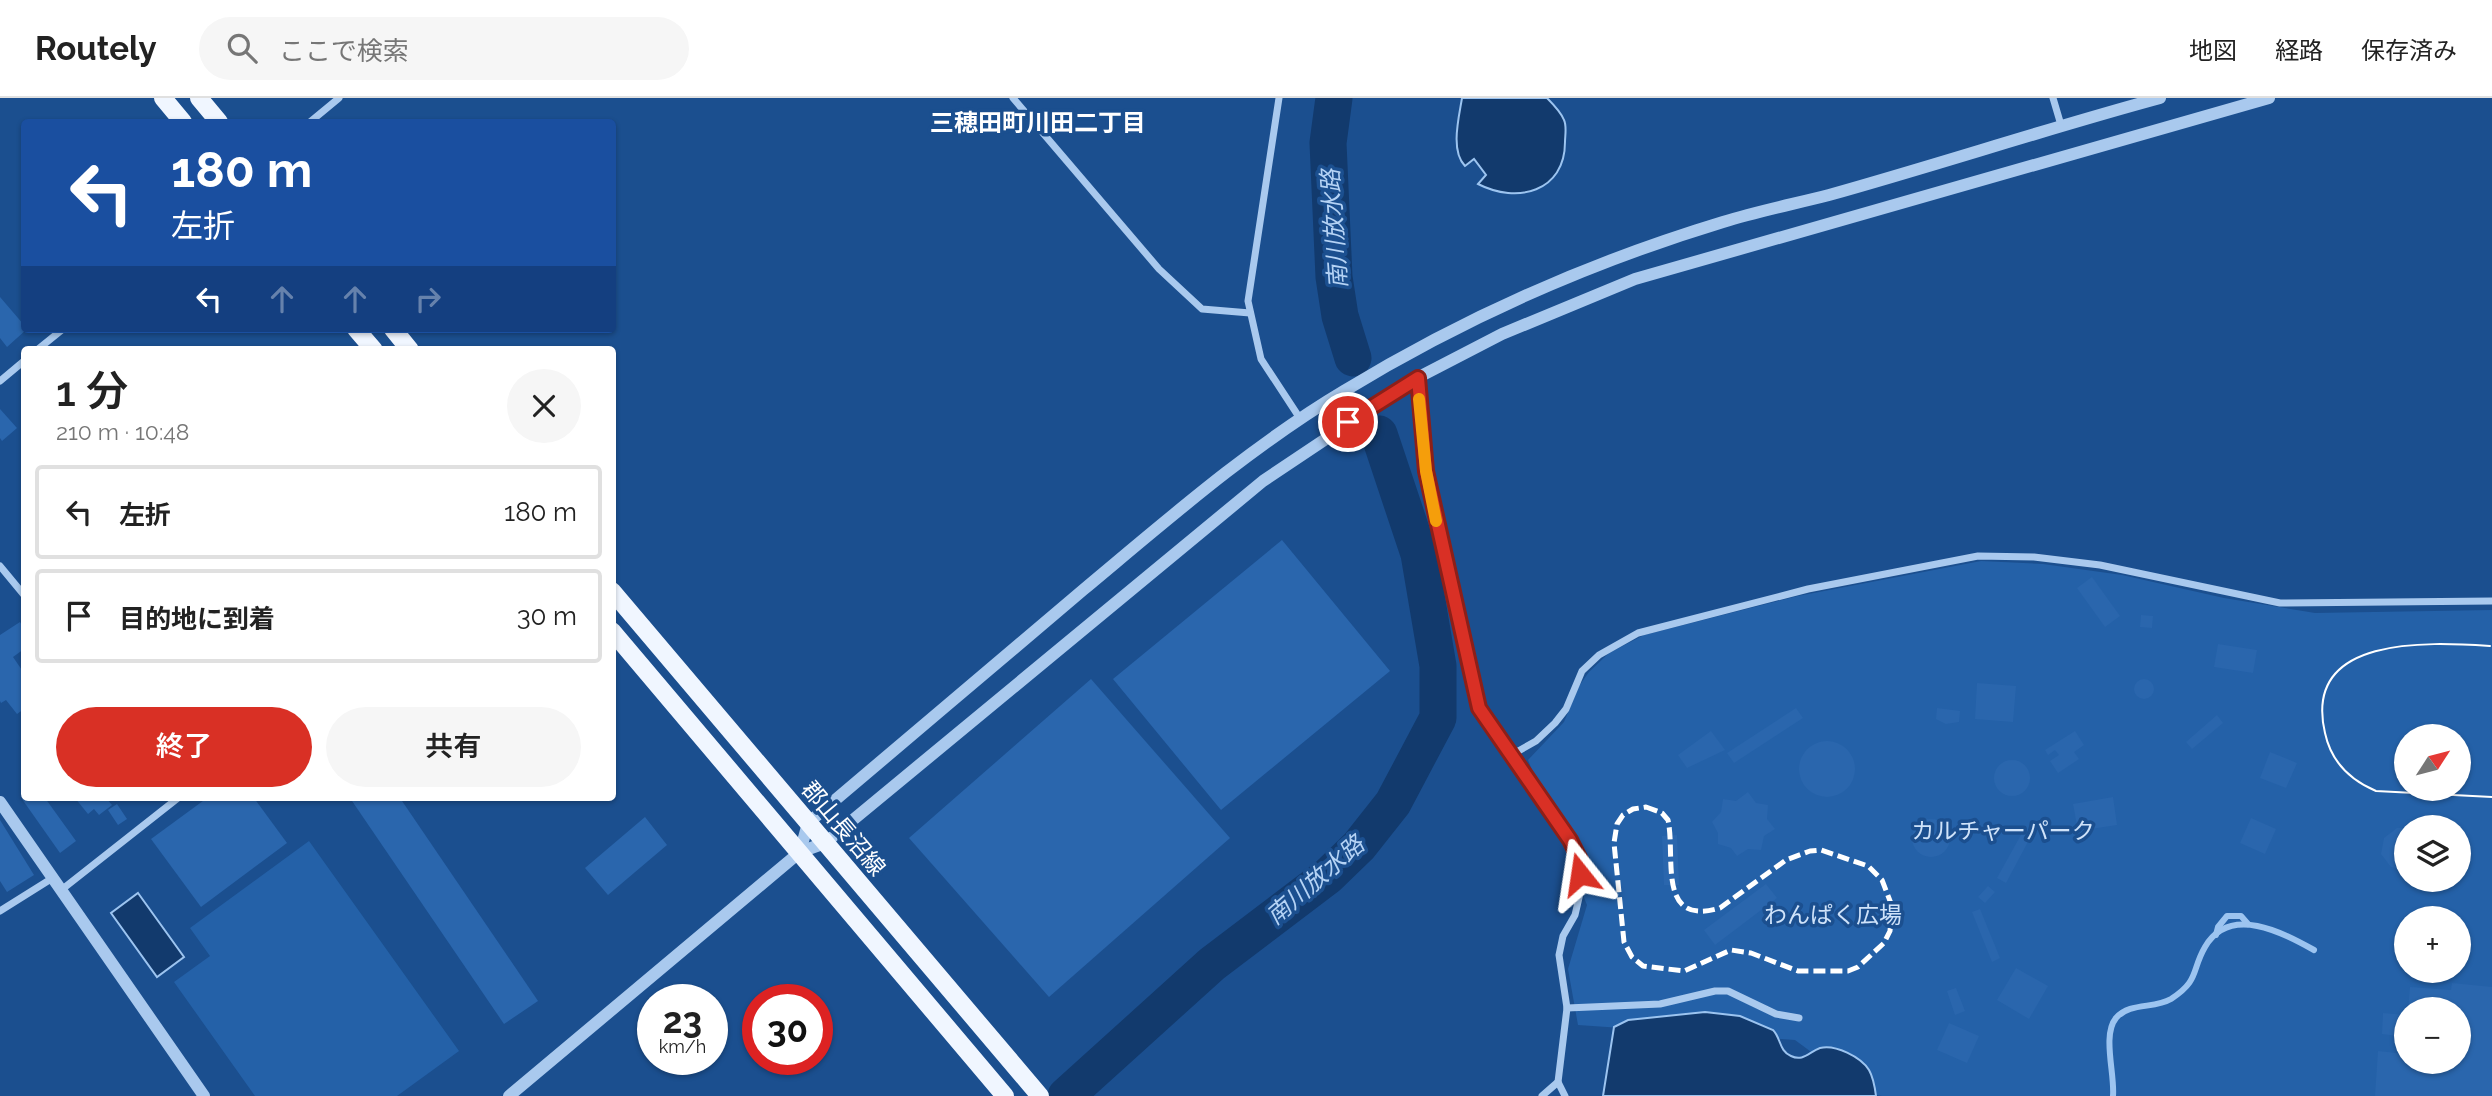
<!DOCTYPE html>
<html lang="ja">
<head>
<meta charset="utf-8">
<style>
	body { margin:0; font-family:Raleway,"Noto Sans JP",sans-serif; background:#f6f6f6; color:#222; height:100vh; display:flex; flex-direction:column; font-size:26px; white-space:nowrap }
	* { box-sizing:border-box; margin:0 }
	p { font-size:23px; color:#767676 }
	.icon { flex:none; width:38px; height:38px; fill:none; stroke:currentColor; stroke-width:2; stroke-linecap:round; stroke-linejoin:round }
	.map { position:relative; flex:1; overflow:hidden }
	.panel { position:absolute; left:21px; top:248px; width:595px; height:455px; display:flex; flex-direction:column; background:#fff; border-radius:7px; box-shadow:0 2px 5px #0004 }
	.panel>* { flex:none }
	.banner { position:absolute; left:21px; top:21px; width:595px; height:214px; border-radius:7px; box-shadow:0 2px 5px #0004; background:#1a4fa0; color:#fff; overflow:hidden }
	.needle { width:46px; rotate:54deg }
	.controls { position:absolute; left:2394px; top:626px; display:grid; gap:14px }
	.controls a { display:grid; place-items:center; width:77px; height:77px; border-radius:50%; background:#fff; box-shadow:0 2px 5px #0004; font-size:35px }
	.speed { position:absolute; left:637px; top:886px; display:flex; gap:14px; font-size:35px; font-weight:700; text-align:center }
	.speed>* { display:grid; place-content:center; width:91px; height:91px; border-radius:50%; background:#fff; box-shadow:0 2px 5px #0004; line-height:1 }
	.speed small { font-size:18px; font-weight:400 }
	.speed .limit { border:10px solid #d22; background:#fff; color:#111 }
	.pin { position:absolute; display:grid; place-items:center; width:60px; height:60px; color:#fff; margin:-30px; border:4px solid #fff; border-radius:50%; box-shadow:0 2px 7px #0007 }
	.me { position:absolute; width:77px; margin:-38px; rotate:345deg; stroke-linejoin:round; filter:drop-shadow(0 0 5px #0008) }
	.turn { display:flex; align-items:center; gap:24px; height:147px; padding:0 35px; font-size:32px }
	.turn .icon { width:91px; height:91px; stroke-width:2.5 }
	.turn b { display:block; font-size:49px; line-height:60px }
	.lanes { display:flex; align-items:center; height:66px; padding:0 35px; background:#0003; justify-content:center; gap:35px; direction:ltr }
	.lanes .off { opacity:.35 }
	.round { display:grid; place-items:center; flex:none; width:74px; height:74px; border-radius:37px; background:#f6f6f6 }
	.summary { display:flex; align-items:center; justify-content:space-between; height:119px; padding:0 35px }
	h1 { font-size:42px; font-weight:600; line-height:52px }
	.primary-button { display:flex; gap:14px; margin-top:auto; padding:14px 35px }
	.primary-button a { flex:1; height:80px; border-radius:42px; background:#d93025; color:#fff; font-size:28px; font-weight:600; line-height:80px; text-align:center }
	.primary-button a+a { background:#f6f6f6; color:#222 }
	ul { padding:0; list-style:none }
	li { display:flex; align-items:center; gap:21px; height:94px; margin:0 14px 10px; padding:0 21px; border:4px solid #e0e0e0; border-radius:7px }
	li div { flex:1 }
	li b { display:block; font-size:26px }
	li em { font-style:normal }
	header { display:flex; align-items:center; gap:42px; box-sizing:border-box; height:98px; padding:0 35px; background:#fff; border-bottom:2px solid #e0e0e0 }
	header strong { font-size:33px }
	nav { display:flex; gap:38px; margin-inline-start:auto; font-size:24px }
	.search { width:490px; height:63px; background:#f6f6f6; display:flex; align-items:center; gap:18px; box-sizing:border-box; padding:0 24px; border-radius:38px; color:#767676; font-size:26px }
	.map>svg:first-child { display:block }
	.green { fill:#2461a8; fill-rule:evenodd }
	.water { fill:#123a6d; stroke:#9cc4f0; stroke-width:2 }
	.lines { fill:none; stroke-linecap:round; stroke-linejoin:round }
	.stream { stroke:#9cc4f0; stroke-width:6 }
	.river { stroke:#123a6d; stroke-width:37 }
	.building { fill:#2a66ad }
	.minor { stroke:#a9c9ee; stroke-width:7 }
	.tertiary { stroke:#a9c9ee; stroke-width:12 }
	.primary { stroke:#f0f6ff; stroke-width:18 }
	.tram { stroke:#fff; stroke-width:2 }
	.rail { stroke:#fff; stroke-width:5; stroke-dasharray:12 5; stroke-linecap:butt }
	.route-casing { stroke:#8d1f18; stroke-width:18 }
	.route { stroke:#d93025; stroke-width:12 }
	.slow { stroke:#f59e0b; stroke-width:12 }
	.labels { text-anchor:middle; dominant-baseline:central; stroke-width:7; stroke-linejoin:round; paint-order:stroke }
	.street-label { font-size:23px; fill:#fff; stroke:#1b4f8f }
	.park-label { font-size:23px; fill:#cfe3fa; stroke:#1b4f8f }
	.neighbourhood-label { font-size:24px; font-weight:bold; fill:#fff; stroke:#1b4f8f }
	.water-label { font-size:24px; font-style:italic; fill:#b5d3f5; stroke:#1b4f8f }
</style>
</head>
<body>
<header>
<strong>Routely</strong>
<div class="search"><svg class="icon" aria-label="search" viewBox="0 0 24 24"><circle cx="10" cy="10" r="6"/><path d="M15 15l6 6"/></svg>ここで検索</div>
<nav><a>地図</a><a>経路</a><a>保存済み</a></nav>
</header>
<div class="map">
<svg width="2492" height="998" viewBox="0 0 2492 998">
	<rect width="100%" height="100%" fill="#1b4f8f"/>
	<g class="green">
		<path d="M1981 463 2043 466 2122 477 2224 500 2315 515 2492 512V998H1882L1868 996 1795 942 1578 927 1568 871 1587 807 1528 662 1564 624 1579 588 1589 574 1609 555 1644 537 1798 498ZM2406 639H2459V691H2406ZM2406 730H2459V782H2406ZM2406 821H2459V873H2406ZM2406 912H2459V964H2406Z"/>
		<path d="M309 743 459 953 397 998H255L174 884 210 858 190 830Z"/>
	</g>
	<g class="water">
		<path d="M1462 0H1547C1553 6 1561 14 1564 22 1567 28 1565 38 1565 44 1565 94 1517 106 1478 86L1486 77 1474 61 1465 68C1450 53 1459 19 1462 0Z"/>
		<path d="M138 795 184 859 157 879 111 815Z"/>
		<path d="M1705 914 1740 918 1773 932C1781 940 1779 953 1791 958 1803 964 1809 954 1820 950 1835 946 1861 959 1869 972 1873 979 1875 990 1876 998H1603L1614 929 1628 922Z"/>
	</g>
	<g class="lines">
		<g class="stream">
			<path d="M2216 837 2218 829 2227 818H2241L2248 826"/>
			<path d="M2113 998C2115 976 2102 937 2116 920 2130 904 2154 911 2171 901 2200 882 2191 873 2205 849 2230 806 2283 835 2314 852"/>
		</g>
		<g class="river">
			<path d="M1334 0 1328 45 1334 179 1340 218 1353 260"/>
			<path d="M1066 998 1212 866 1328 778 1359 748 1393 705 1438 620V568L1419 456 1379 336"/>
		</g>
	</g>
	<g class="building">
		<path d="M0 199 24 227V231H27L7 249 0 240Z"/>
		<path d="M0 311 17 330 2 343 0 340Z"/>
		<path d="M1282 442 1390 573 1221 712 1113 581Z"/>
		<path d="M2092 479 2120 518 2105 529 2077 490Z"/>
		<path d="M2141 517 2153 518 2152 530 2140 529Z"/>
		<path d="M20 524 24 531V551L13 559 24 575V611L17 616 6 602 1 605 0 603V537Z"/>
		<path d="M2218 546 2257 552 2253 575 2214 569Z"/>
		<circle cx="2144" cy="591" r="10"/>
		<path d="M1091 581 1230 740 1049 899 909 740Z"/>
		<path d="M1977 585 2016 588 2013 624 1975 621Z"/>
		<path d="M1796 610 1803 620 1734 665 1727 655Z"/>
		<path d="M1937 610 1960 613 1959 624 1946 626 1936 621Z"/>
		<path d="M2217 617 2223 625 2192 651 2186 644Z"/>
		<path d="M1711 633 1725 652 1687 670 1678 657Z"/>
		<path d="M2075 633 2084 647 2074 654 2079 661 2058 675 2050 663 2059 657 2055 652 2048 657 2045 652Z"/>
		<circle cx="1827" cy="671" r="28"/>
		<path d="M2270 654 2297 665 2286 690 2260 680Z"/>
		<circle cx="2012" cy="680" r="18"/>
		<path d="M1748 694 1756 705 1768 707 1767 721 1775 731 1764 738 1761 752 1748 751 1737 758 1731 750 1718 746V735L1712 724 1721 714 1723 701 1736 703Z"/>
		<path d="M2113 699 2117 727 2078 733 2073 706Z"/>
		<path d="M24 700H45L76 743 60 755 22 701Z"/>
		<path d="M75 700H106L112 707 99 717 94 711 88 716Z"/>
		<path d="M207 700H254L287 745 201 809 151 741Z"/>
		<path d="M350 700H400L538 903 504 926Z"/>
		<path d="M117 706 127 721 118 727 108 712Z"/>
		<path d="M645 719 667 747 608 797 585 770Z"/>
		<path d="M2251 720 2276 731 2265 756 2240 745Z"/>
		<circle cx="1931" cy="740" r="19"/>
		<path d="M0 722 34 777 7 794 0 783Z"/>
		<path d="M2397 730H2406V772L2391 769 2381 756 2384 740Z"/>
		<path d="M2022 735 2030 740 2006 785 1997 780Z"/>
		<path d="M1677 737 1679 787H1664L1662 738Z"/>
		<path d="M1766 786 1777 800 1715 847 1704 832Z"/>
		<path d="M1988 788 1995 794 1985 805 1978 799Z"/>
		<path d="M1980 811 2000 860 1992 864 1972 814Z"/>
		<path d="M2016 870 2048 888 2029 921 1997 902Z"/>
		<path d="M2452 885 2492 889V998H2375L2378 953 2406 956V964H2459V912H2408L2410 889 2451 892Z"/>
		<path d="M1956 890 1965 913 1955 917 1947 893Z"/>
		<path d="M2383 915 2406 917V939L2382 936Z"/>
		<path d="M1949 925 1979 938 1967 965 1937 952Z"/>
	</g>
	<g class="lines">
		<g class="minor">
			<path d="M1013 0 1159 171 1202 211 1250 215"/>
			<path d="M1279 0 1248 203 1261 261 1301 322"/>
			<path d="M2053 0 2061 27"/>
			<path d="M310 24 339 0"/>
			<path d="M37 252 63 231"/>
			<path d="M1417 280 1426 373 1479 610 1513 656 1536 643 1555 625 1566 611 1582 573 1599 557 1638 535 1808 491 1978 458 2034 459 2100 467 2280 505 2492 503"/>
			<path d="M0 283 24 263"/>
			<path d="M0 468 24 497"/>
			<path d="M1513 656 1570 742 1580 762 1581 791 1575 817 1563 838 1559 857 1567 910 1558 984 1565 998"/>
			<path d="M60 793 178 700"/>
			<path d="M0 813 51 781"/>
			<path d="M1567 910 1660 906 1715 893H1728L1776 916 1799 920"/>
			<path d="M1542 998 1558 984"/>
		</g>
		<g class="tertiary">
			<path d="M0 704 204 998"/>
			<path d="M800 754 808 725C900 647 991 570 1083 492 1167 422 1250 349 1344 293 1462 221 1591 164 1723 124 1758 113 1794 106 1829 97 1940 66 2049 30 2160 0"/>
			<path d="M509 998 800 754 825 745 1263 383 1417 280 1502 236 1635 181 2269 0"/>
		</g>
		<g class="primary">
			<path d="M163 0 183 24"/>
			<path d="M199 0 219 24"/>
			<path d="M356 231 374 252"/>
			<path d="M393 231 410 252"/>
			<path d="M612 493 1040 998"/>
			<path d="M612 533 1005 998"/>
		</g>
		<path class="tram" d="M2490 548C2427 544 2302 537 2325 635 2331 663 2350 682 2376 693L2492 699"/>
		<path class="rail" d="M1646 709 1662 715 1668 722C1676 759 1656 829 1720 810L1786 762 1810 753 1821 752 1868 768 1882 782 1892 808 1890 833 1884 845 1858 869 1848 873H1798L1751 855 1731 852 1684 873 1643 868 1632 859 1624 844 1614 745 1617 726 1623 717 1633 711Z"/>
	</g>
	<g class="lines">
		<defs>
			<path id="route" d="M1348 324 1418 280 1426 373 1479 610 1570 742 1580 762V776"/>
		</defs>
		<use href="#route" class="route-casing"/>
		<use href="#route" class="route"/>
		<path class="slow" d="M1419 301 1426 373 1436 423"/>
	</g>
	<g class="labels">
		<g class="street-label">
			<text transform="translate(844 730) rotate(50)">郡山長沼線</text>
		</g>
		<g class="park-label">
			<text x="2003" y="732">カルチャーパーク</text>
			<text x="1833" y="816">わんぱく広場</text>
		</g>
		<g class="neighbourhood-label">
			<text x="1038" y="24">三穂田町川田二丁目</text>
		</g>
		<g class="water-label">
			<text transform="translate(1334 131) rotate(-94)">南川放水路</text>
			<text transform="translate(1315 782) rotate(-41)">南川放水路</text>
		</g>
	</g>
</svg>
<div class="controls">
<a><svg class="needle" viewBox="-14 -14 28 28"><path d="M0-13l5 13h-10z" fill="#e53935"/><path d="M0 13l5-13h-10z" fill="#767676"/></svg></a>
<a><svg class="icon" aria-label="layers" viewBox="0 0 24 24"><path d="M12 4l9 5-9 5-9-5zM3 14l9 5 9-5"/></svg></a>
<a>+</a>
<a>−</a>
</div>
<div class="speed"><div>23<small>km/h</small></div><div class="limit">30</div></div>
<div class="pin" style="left:1348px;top:324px;background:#d93025"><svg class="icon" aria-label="arrive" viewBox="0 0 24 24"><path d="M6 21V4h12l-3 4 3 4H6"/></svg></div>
<svg class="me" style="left:1580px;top:776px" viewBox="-20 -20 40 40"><path d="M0-17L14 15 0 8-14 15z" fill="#d93025" stroke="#fff" stroke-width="4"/></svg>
<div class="banner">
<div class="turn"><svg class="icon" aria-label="left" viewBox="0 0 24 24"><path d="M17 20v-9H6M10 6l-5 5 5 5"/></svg><div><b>180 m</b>左折</div></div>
<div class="lanes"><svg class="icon" aria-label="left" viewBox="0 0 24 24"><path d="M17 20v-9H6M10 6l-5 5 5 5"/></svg><svg class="icon off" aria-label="ahead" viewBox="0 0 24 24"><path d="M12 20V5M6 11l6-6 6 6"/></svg><svg class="icon off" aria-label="ahead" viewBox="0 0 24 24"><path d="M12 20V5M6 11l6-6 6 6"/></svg><svg class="icon off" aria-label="right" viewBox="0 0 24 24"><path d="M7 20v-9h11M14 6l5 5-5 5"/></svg></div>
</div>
<section class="panel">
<div class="summary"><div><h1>1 分</h1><p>210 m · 10:48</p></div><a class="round"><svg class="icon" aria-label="close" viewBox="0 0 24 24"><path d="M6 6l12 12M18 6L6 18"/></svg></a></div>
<ul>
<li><svg class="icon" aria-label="left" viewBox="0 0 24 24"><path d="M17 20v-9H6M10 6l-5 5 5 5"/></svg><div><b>左折</b></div><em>180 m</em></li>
<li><svg class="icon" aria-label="arrive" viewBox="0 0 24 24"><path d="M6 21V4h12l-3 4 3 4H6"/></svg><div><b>目的地に到着</b></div><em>30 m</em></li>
</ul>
<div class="primary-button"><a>終了</a><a>共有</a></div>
</section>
</div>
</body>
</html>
